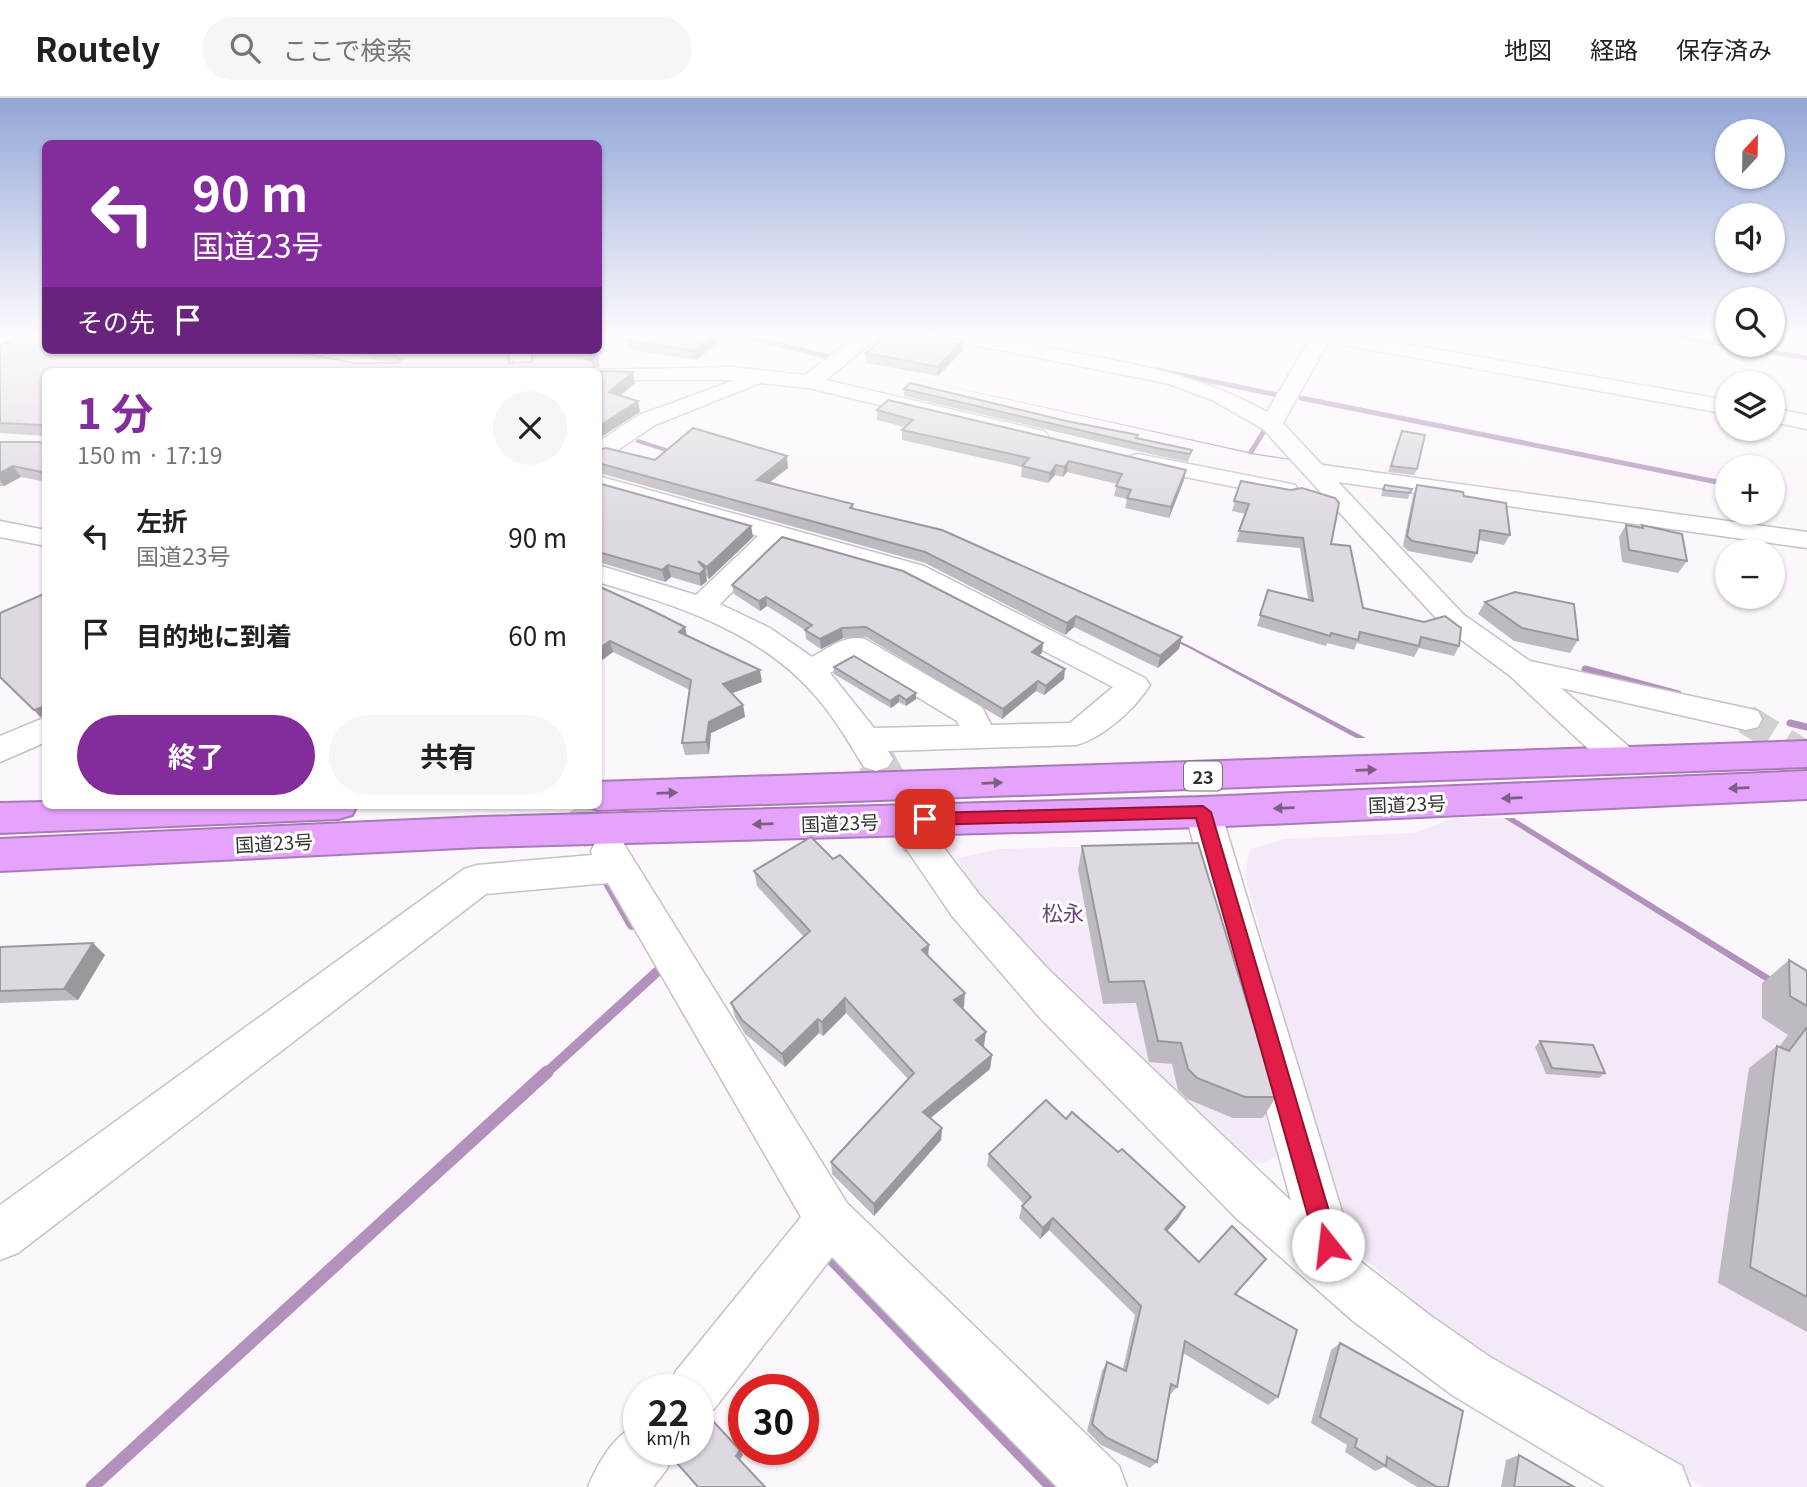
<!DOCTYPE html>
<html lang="ja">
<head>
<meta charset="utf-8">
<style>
	body { margin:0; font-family:Georgia,"Noto Sans JP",serif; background:#f6f6f6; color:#202124; height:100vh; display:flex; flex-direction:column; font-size:26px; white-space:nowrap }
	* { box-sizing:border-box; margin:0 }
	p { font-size:23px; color:#757577 }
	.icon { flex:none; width:38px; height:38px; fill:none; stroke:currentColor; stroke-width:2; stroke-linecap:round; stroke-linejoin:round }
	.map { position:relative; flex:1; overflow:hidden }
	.side { position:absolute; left:42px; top:270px; width:560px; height:441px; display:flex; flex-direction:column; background:#fff; border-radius:10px; box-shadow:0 2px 5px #0004 }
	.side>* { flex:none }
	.hud { position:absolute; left:42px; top:42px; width:560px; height:214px; border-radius:10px; box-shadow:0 2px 5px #0004; background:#822d9b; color:#fff; overflow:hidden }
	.needle { width:46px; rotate:22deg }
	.buttons { position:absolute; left:1715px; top:21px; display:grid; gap:14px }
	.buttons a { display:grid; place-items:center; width:70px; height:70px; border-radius:50%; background:#fff; box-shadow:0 2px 5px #0004; font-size:35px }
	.speed { position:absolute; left:623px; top:1276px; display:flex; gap:14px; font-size:35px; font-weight:700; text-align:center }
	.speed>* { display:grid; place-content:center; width:91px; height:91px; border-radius:50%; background:#fff; box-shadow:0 2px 5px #0004; line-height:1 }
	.speed small { font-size:18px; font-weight:400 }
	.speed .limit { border:10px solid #d22; background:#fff; color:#111 }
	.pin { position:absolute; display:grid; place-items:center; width:60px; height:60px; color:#fff; margin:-30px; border-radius:14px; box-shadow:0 4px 10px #0006 }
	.me { position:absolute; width:77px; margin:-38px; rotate:344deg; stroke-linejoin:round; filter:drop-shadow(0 0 5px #0008) }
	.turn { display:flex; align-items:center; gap:24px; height:147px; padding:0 35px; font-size:32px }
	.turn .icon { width:91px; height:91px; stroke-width:2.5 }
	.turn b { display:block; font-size:49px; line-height:60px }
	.then { display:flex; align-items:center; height:66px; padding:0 35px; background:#0003; gap:14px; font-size:26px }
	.round { display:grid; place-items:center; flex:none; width:74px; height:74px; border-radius:37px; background:#f6f6f6 }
	.headline { display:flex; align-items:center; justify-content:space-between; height:119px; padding:0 35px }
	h1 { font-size:42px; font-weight:700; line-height:52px; color:#822d9b }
	.action { display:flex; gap:14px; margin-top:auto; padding:14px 35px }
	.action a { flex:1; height:80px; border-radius:42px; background:#822d9b; color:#fff; font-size:28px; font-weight:700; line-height:80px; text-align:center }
	.action a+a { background:#f6f6f6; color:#202124 }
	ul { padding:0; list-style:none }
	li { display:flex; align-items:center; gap:21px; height:98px; padding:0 35px }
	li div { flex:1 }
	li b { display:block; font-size:26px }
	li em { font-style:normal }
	header { display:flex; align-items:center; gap:42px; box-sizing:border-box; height:98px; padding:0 35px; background:#fff; border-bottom:2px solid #e0e0e0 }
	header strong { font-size:33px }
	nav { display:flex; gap:38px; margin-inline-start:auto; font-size:24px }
	.search { width:490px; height:63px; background:#f6f6f6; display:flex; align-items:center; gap:18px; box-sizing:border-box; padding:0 24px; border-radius:38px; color:#757577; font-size:26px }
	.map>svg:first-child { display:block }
	.built { fill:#f3e9f7 }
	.water { fill:#b291bd }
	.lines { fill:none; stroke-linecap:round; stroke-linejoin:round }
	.stream-far3 { stroke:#b291bd; stroke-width:5 }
	.stream-far2 { stroke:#b291bd; stroke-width:7 }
	.stream-far1 { stroke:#b291bd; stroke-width:10 }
	.stream { stroke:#b291bd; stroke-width:13 }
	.minor-tunnel-far1 { stroke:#d4cfd5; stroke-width:30; stroke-dasharray:30 15; stroke-linecap:butt }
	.minor-tunnel { stroke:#d4cfd5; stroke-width:38; stroke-dasharray:38 19; stroke-linecap:butt }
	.minor-casing { stroke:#c6c0c7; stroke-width:3 }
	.highway-casing { stroke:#a87bb6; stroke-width:4 }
	.minor { fill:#fff; fill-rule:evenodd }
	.highway { fill:#e6a3fc; fill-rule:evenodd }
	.wall { fill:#bfbac1 }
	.shaded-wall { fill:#9b979d }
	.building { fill:#ded8e0; stroke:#9b979d; stroke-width:2 }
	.oneway { fill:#7b5f85 }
	.route { fill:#e11d48; stroke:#92132f; stroke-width:2 }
	.labels { text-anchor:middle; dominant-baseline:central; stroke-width:6; stroke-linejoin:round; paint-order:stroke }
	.shield { fill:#fff; stroke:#717072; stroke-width:2 }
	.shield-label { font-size:18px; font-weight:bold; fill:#343235 }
	.street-label { font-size:19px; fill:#343235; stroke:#fff }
	.neighbourhood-label { font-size:21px; fill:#6a4178; stroke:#fff }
</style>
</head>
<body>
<header>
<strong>Routely</strong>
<div class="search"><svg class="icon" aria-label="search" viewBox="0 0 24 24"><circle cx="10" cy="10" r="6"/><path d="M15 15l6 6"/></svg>ここで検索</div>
<nav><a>地図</a><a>経路</a><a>保存済み</a></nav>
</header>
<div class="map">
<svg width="1807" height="1389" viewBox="0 0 1807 1389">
	<rect width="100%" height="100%" fill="#fcf6fd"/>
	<g class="built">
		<path d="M1455 720H1504L1807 911V1389H1705L1696 1385 1503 1279 1344 1143 1245 777 1250 751 1285 741 1414 735Z"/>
		<path d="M1154 747 1278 1035 1276 1058 1263 1066 1234 1055 1090 921 999 821 962 771 958 760 1001 751Z"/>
	</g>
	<g class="water">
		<path d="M849 266 1258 356 1807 437 1256 357Z"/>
		<path d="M638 341 990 454 1188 547 1366 640H1356L1189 550 989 457 635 344Z"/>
		<path d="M1504 720H1514L1807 901V909Z"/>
	</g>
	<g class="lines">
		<g class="stream-far3">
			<path d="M734 235 829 259"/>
			<path d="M973 235 1005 241"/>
			<path d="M1652 235 1807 260"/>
			<path d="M1156 272 1283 298"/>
			<path d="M1301 300 1727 386"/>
			<path d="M1251 354 1264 333"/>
		</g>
		<g class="stream-far2">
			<path d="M1585 571 1678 596"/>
			<path d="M1790 625 1807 629"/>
		</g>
		<g class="stream-far1">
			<path d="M607 783 632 827"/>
			<path d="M545 976 659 872"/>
		</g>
		<g class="stream">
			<path d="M828 1157 1052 1389"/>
			<path d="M92 1389 547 974"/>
		</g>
		<path class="minor-tunnel-far1" d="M1746 621 1807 659"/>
		<g class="minor-tunnel">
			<path d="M876 662 925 752"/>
			<path d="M581 707 609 753"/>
		</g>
		<defs>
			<g id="minor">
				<path d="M861 235H883L826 282 1044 333 1048 338 1044 343 1036 345 809 290 760 285 655 327 606 360 598 362V344L639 317 735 282H598V273L591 272 732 269 805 277Z"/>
				<path d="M933 235C975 233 1015 243 1056 251 1133 266 1197 275 1267 314L1310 241 1300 235H1342L1727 302V316L1328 244 1283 325 1322 367 1807 434V450L1338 384 1464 517 1530 563 1746 610 1758 613 1762 621 1758 629 1746 632 1561 590 1635 654 1640 663 1635 672 1623 675 1611 672 1509 577 1444 529 1263 331 1212 302 1166 285 943 241Z"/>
				<path d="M493 252 530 254 536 266 532 273H512L514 262 496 256Z"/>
				<path d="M1773 310 1807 317V331L1773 324Z"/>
				<path d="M1138 356 1286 385 1295 387 1298 392 1295 397 1286 399 1130 368 1126 363 1130 358Z"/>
				<path d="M598 378 924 468 1145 580 1150 587C1135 611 1103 640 1076 647L888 653 893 661 888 669 876 673 864 669C848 643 833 617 812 594 756 532 675 507 598 484V467L696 497 758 438 598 393ZM782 445 904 480 1113 589 1070 625 991 627 982 609 865 541C844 536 829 550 812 559L770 530 720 506ZM854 561 957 623 959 628 874 630 830 575Z"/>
				<path d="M0 423 46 432V448L0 439Z"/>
				<path d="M46 619V644L0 664V638Z"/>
				<path d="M1203 701 1216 705 1221 714 1356 1160 1431 1218 1490 1259 1682 1368 1690 1389H1605L1452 1297 1353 1223 1235 1119 1040 920 952 818 907 752 912 742 925 738 938 742 979 796 1047 870 1291 1103 1185 714 1190 705Z"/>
				<path d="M609 739 622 743 847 1105 1119 1368 1127 1389H1057L832 1159 714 1311 698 1318V1292H668L676 1273 801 1119 608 785 486 796 18 1155 0 1162V1107L464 771 477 767 592 757 591 753 596 743Z"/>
				<path d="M639 1326V1351H675L667 1371 653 1389H588C598 1365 614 1336 639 1326Z"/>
			</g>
			<g id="highway">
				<path d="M1807 643V669L598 712 584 707H598V684Z"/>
				<path d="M1807 673V701L1203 729 480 749 0 773V741L480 719 1203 699Z"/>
				<path d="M46 704V707H357L352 717 338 721 0 735V705Z"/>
			</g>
		</defs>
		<use href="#minor" class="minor-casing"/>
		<use href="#highway" class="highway-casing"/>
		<use href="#minor" class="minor"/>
		<use href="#highway" class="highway"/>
	</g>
	<g class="wall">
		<path d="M640 235H718L720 243 696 262 629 251 627 242Z"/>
		<path d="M14 237 354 265H394L327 252H504L511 265 531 264 581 253 600 269 594 270 595 273H46V338L0 335V248L16 240Z"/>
		<path d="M963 242V252L938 278 866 265V255Z"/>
		<path d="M904 291 1138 341 1192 352 1188 364 1155 357 904 298Z"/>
		<path d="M877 312 1186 372 1184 382 1169 420 1125 410 1127 401 1114 398 1117 386 1067 374 1063 379 1055 377 1048 385 1021 379 1022 369 902 342V332L905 329 877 322Z"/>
		<path d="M1402 333 1417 371 1414 377 1388 374Z"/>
		<path d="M0 344 46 346V384L21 379 4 388H0Z"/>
		<path d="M598 352 655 362 788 370 769 385 853 406 854 411 1179 551 1158 570 1074 529 1065 537 925 465 599 375Z"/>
		<path d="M1241 383 1331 446 1363 510 1459 548 1454 558 1419 550 1414 559 1357 545 1354 552 1327 545 1326 548 1257 528 1268 492 1308 501 1300 450 1236 444 1246 416 1232 413Z"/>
		<path d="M598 385 751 428 753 439 709 481 706 478 707 483 701 488 671 479 665 484 598 464Z"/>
		<path d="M1385 387 1410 395 1408 401 1381 398Z"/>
		<path d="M1417 387 1510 437 1504 447 1479 442 1477 455 1472 465 1408 453 1403 448 1413 397Z"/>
		<path d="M1626 427 1641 430 1642 427 1687 463 1678 475 1622 464 1619 439Z"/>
		<path d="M732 487 1043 545 1042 555 1039 557 1064 581 1044 597 1036 593 1002 621 866 539 843 540 821 551 806 541 805 532 767 508 760 513 734 496Z"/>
		<path d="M598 488 685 529 687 538 762 584 732 595 743 607 745 619 711 635 709 656 685 657 682 645 690 592 613 554 598 565Z"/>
		<path d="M1485 504 1578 542 1570 555 1514 543 1478 516Z"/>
		<path d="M834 569 916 601 906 608 899 604 891 610 834 576Z"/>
		<path d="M1082 748 1276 999 1263 1020H1233L1187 1001 1178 992 1172 966 1149 964 1136 905 1103 906 1078 772Z"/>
		<path d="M754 773 928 858 964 909 962 910 984 948 983 949 992 957 990 971 931 1020 942 1030 941 1042 874 1118 832 1076 831 1064 908 981 846 915 823 938 819 935 785 969 745 936 735 919 731 905 804 839 757 788Z"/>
		<path d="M0 849 105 857 78 902 0 905Z"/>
		<path d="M1789 862 1807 873V1234L1718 1185 1749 970 1777 948 1779 949 1788 937 1762 920V885Z"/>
		<path d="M1540 943 1605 975 1599 980 1546 976 1535 949Z"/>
		<path d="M1066 1021 1118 1054 1185 1109 1178 1121 1167 1133 1199 1164 1266 1161 1235 1197 1278 1299 1268 1307 1183 1255 1177 1289 1170 1297 1157 1364 1150 1370 1101 1347 1087 1333 1102 1273 1107 1264 1123 1271 1135 1217 1049 1132 1040 1141 1019 1120 1022 1108 1024 1106 987 1068 989 1056Z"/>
		<path d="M1340 1245 1448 1389H1417L1384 1369 1375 1373 1345 1354 1347 1347 1311 1325 1331 1252Z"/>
		<path d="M1519 1357 1574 1389H1501L1506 1362Z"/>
	</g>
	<g class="shaded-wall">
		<path d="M717 235H718L720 243 696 262 695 253Z"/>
		<path d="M963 242V252L938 278V269Z"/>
		<path d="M598 259 600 269 594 270 595 273 588 272 586 261Z"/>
		<path d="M633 274 635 285 612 305 609 294Z"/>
		<path d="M638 303 640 314 598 341V329Z"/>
		<path d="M46 323V334L41 327Z"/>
		<path d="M787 358 788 370 758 393 757 382Z"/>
		<path d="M1069 363 1067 374 1063 379 1064 369Z"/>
		<path d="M1056 367 1055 377 1048 385 1050 375Z"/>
		<path d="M13 368 21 379 4 388 0 382V375Z"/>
		<path d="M1186 372 1184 382 1169 420 1171 409Z"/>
		<path d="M751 428 753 439 709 481 707 469Z"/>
		<path d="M668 467 671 479 665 484 662 472Z"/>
		<path d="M705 471 707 483 701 488 699 476Z"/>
		<path d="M766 499 767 508 760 513 759 503Z"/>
		<path d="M1076 518 1074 529 1065 537 1067 525Z"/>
		<path d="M685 529 687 541 679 534Z"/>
		<path d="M842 530 843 540 821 551 820 541Z"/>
		<path d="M1182 539 1179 551 1158 570 1160 558Z"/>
		<path d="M610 543 613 554 598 565V551Z"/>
		<path d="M1043 545 1042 555 1031 564 1032 554Z"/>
		<path d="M1065 571 1064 581 1044 597 1046 588Z"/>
		<path d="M760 572 762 584 725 598 723 586Z"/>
		<path d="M1038 583 1036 593 1002 621 1003 611Z"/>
		<path d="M916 595V601L906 608V602Z"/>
		<path d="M899 597V604L891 610 890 603Z"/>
		<path d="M743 607 745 619 711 635 709 656 706 644 709 624Z"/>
		<path d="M46 608V617L40 619 34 612Z"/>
		<path d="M93 845 105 857 78 902 64 891Z"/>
		<path d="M929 847 928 861 922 852Z"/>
		<path d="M965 895 964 909 953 917 954 902Z"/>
		<path d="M845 900 846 915 823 938 822 924Z"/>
		<path d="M818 921 819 935 785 969 782 956Z"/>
		<path d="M986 934 984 948 975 955 976 942Z"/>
		<path d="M992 957 990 971 923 1026V1014Z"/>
		<path d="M942 1030 941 1042 874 1118V1106Z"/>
		<path d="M1185 1109 1178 1121 1159 1142 1165 1131Z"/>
		<path d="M1053 1120 1049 1132 1040 1141 1043 1130Z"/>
		<path d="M740 1352 743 1357 739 1363 736 1358Z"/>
	</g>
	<g class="building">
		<path d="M19 235H46V252H285L354 265H398L401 262 389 254 377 252H504L508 253 509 265 531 264 534 252H578L598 259 586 261 593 265 594 273H46V323L41 327 0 325V248L21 238 14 237Z"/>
		<path d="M640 235H717L695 253 627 242Z"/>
		<path d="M889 235H917L963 242 938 269 866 255Z"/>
		<path d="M598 273 633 274 609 294 638 303 598 329Z"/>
		<path d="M910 285 1066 323 1138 337 1136 340 1192 352 1190 356 1156 350 904 291Z"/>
		<path d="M888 302 1186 372 1171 409 1127 400 1131 392 1116 388 1122 376 1069 363 1064 369 1056 367 1050 375 1022 368 1029 360 902 332 913 322 877 312Z"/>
		<path d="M693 330 787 358 757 382 853 406 850 410 942 432 1182 539 1160 558 1076 518 1067 525 925 454 598 365V352L606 350 655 362Z"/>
		<path d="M1402 333 1425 337 1417 371 1391 368Z"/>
		<path d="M0 344H39L46 346V375L13 368 0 375Z"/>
		<path d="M1241 383 1290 392 1302 390 1335 400 1339 405 1331 446 1350 448 1363 510 1424 524 1445 518 1461 530 1459 548 1421 539 1419 548 1360 534 1358 542 1331 535 1330 538 1260 517 1268 492 1313 503 1303 440 1239 433 1249 406 1234 403Z"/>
		<path d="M598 385 751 428 707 469 698 463 705 471 699 476 668 467 662 472 598 454Z"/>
		<path d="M1385 387 1412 391 1410 395 1383 392Z"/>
		<path d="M1417 387 1463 394 1464 398 1506 405 1510 437 1480 432 1477 455 1412 443 1407 438Z"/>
		<path d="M1626 427 1643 430 1642 427 1682 436 1687 463 1629 452Z"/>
		<path d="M782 439 903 473 1043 545 1032 554 1065 571 1046 588 1038 583 1003 611 866 529 842 530 820 541 805 532 812 527 766 499 759 503 732 487Z"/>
		<path d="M598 488 653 513 685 529 679 534 760 572 723 586 743 607 709 624 706 644 682 645 691 582 610 543 598 551Z"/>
		<path d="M1515 494 1574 506 1578 542 1522 530 1485 504Z"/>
		<path d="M46 495V608L34 612 0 579V515Z"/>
		<path d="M854 558 916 595 906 602 899 597 890 603 834 569Z"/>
		<path d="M811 739 833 761 840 757 929 847 922 852 965 895 954 902 986 934 976 942 992 957 923 1014 942 1030 874 1106 831 1064 914 975 845 900 822 924 818 921 782 956 742 922 731 905 810 833 754 773Z"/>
		<path d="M1198 745 1276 999H1245L1197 980 1188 971 1181 945 1158 943 1144 883 1109 884 1082 748Z"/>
		<path d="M93 845 64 891 0 893V849Z"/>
		<path d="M1789 862 1807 873V908L1790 898Z"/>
		<path d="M1807 929V1199L1750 1169 1777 948 1789 953Z"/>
		<path d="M1540 943 1593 947 1605 975 1552 970Z"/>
		<path d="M1046 1002 1066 1021 1072 1014 1118 1054 1122 1051 1185 1109 1165 1131 1199 1164 1232 1128 1266 1161 1235 1196 1297 1232 1278 1299 1185 1243 1177 1289 1171 1286 1157 1364 1107 1340 1092 1326 1107 1264 1126 1273 1141 1208 1053 1120 1043 1130 1022 1108 1031 1099 989 1056Z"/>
		<path d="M1340 1245 1463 1313 1448 1389H1437L1387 1359 1386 1368 1355 1349 1357 1341 1320 1319Z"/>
		<path d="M711 1321 740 1352 736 1358 765 1389H698L676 1364 686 1351H698V1336Z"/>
		<path d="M1519 1357 1574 1389H1514Z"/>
	</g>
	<defs><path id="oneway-solid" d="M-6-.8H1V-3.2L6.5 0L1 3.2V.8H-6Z" transform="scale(1.75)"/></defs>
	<g class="oneway">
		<use href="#oneway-solid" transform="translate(1366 672) rotate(-2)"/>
		<use href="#oneway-solid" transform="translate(992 685) rotate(-2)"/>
		<use href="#oneway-solid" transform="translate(1739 690) rotate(178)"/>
		<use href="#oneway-solid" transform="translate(667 695) rotate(-2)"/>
		<use href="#oneway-solid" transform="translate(1512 700) rotate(178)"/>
		<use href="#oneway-solid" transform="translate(1284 710) rotate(178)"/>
		<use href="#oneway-solid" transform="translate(763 726) rotate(178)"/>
	</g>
	<linearGradient id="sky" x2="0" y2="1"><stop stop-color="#92a6d7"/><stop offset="0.55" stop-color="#fefbfe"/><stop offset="1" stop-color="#fefbfe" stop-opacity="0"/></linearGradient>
	<rect width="1807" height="429" fill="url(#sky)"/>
	<path class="route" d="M1203 708 1211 714 1339 1147 1336 1155 1328 1159 1319 1155 1316 1147 1196 720 925 727 917 721 925 715Z"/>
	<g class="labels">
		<rect class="shield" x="1184" y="663.5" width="38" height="29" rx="5"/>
		<g class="shield-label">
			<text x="1203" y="678">23</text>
		</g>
		<g class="street-label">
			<text transform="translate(1407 705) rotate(-2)">国道23号</text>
			<text transform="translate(840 724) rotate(-2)">国道23号</text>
			<text transform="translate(274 744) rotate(-3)">国道23号</text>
		</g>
		<g class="neighbourhood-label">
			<text x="1063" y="814">松永</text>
		</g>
	</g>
</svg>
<div class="buttons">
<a><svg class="needle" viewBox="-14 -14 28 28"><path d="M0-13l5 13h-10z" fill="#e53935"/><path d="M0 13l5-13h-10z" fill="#757577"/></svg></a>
<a><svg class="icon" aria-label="sound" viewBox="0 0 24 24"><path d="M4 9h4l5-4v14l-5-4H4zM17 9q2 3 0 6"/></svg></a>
<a><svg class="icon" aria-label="search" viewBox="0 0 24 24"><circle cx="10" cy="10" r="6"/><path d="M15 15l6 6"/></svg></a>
<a><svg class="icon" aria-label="layers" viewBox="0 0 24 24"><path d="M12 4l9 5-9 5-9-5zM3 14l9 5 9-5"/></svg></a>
<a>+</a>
<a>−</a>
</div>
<div class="speed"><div>22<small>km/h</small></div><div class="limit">30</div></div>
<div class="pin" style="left:925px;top:721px;background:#d93025"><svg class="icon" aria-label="arrive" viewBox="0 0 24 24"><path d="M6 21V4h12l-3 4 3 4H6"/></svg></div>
<svg class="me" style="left:1328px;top:1147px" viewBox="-20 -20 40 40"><circle r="19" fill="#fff"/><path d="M0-13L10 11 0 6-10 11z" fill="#e11d48"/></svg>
<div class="hud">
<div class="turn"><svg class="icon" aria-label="left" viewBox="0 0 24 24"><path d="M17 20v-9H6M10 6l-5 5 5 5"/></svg><div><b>90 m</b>国道23号</div></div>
<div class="then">その先<svg class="icon" aria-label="arrive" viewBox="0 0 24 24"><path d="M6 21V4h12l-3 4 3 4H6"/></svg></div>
</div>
<section class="side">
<div class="headline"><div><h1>1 分</h1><p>150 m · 17:19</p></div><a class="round"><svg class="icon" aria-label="close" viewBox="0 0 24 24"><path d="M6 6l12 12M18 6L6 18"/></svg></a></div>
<ul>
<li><svg class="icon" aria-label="left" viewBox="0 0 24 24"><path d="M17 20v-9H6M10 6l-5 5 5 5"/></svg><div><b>左折</b><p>国道23号</p></div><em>90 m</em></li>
<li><svg class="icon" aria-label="arrive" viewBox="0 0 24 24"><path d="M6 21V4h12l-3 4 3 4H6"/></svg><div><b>目的地に到着</b></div><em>60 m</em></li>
</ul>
<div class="action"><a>終了</a><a>共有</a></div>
</section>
</div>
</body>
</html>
